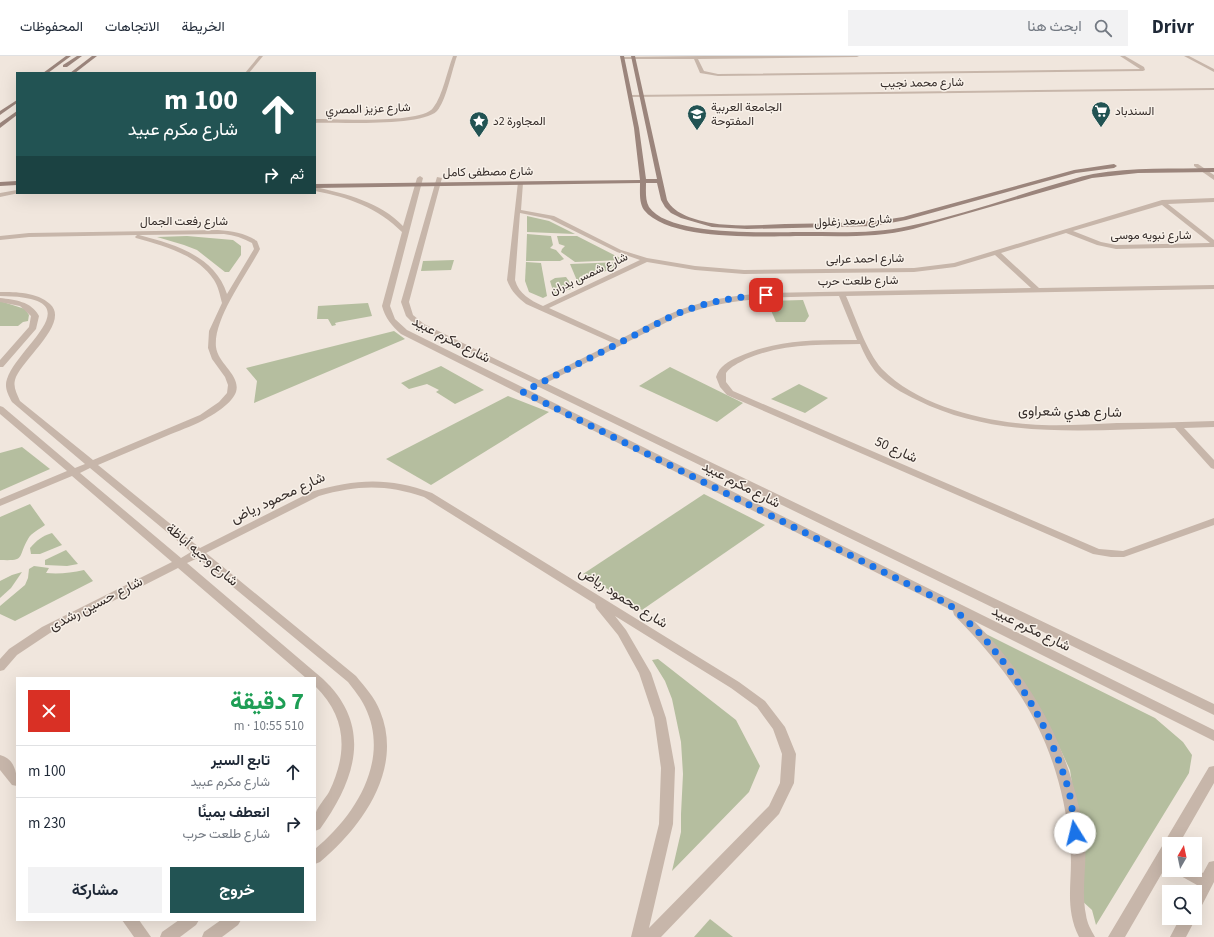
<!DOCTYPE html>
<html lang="ar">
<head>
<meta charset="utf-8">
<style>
	body { margin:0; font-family:"Source Sans 3",Vazirmatn,sans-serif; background:#f2f2f3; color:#1f2937; direction:rtl; height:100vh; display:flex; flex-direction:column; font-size:15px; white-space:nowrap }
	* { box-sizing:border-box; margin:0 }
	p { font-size:13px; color:#747a83 }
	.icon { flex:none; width:22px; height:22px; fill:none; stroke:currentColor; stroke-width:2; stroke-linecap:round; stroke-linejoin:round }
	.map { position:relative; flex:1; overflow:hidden; direction:ltr }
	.side { position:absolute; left:16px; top:621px; width:300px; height:244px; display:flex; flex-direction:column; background:#fff; border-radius:0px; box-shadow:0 4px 16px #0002; direction:rtl }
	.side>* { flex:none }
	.guide { position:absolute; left:16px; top:16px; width:300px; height:122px; border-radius:0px; box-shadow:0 4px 16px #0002; direction:rtl; background:#225353; color:#fff; overflow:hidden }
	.needle { width:26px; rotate:9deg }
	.tools { position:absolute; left:1162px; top:781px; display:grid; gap:8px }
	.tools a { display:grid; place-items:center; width:40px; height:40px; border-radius:0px; background:#fff; box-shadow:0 4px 16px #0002; font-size:20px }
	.pin { position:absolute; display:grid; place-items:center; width:34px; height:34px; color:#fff; margin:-17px; border-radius:8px; box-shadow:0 2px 6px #0006 }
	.me { position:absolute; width:44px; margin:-22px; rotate:351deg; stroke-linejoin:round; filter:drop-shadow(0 0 3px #0008) }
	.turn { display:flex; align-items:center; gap:14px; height:84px; padding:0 12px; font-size:18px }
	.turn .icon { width:52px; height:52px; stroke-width:2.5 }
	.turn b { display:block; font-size:28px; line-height:34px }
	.then { display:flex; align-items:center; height:38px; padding:0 12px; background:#0003; gap:8px; font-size:15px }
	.round { display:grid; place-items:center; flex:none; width:42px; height:42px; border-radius:0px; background:#f2f2f3 }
	.summary { display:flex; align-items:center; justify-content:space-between; height:68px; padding:0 12px }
	h1 { font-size:24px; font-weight:700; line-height:30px; color:#1e9e55 }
	.primary-button { display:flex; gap:8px; margin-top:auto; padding:8px 12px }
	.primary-button a { flex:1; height:46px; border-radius:0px; background:#225353; color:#fff; font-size:16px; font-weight:700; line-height:46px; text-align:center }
	.primary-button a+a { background:#f2f2f3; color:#1f2937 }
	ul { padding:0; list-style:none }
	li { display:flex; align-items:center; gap:12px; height:52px; padding:0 12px; border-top:1px solid #e0e1e3 }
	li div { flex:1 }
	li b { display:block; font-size:15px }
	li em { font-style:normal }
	header { display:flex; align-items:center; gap:24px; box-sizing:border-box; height:56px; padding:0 20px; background:#fff; border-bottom:1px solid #e0e1e3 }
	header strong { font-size:19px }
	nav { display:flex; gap:22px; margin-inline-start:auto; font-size:14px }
	.search { width:280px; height:36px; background:#f2f2f3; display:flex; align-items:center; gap:10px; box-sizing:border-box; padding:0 14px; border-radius:0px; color:#747a83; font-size:15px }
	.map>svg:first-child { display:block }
	.green { fill:#b5be9f }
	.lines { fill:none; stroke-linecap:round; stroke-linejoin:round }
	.street { fill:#c7b6aa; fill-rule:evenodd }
	.secondary { fill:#9b857c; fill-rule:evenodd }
	.route { stroke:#1a73e8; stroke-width:7; stroke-dasharray:0 12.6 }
	.labels { text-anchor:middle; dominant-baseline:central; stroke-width:3; stroke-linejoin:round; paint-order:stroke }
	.far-street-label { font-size:12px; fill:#352c29; stroke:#f8f1e9 }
	.far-poi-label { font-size:12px; fill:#352c29; stroke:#f8f1e9; text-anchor:start }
	.street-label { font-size:14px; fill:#352c29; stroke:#f8f1e9 }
</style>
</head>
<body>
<header>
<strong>Drivr</strong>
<div class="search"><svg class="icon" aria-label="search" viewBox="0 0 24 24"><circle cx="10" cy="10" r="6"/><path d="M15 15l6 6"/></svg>ابحث هنا</div>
<nav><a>الخريطة</a><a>الاتجاهات</a><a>المحفوظات</a></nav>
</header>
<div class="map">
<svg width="1214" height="881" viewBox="0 0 1214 881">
	<rect width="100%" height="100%" fill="#f0e6dd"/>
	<g class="green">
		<path d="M527 160 549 165 575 178 527 176Z"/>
		<path d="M527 178 551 180 553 189 550 192 556 194 564 203 560 205H526Z"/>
		<path d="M187 180 233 184 241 190V199L229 216H225L197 194 184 189 157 181Z"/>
		<path d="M557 180H577L622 203V204L575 206 561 196 562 193 565 190 559 188Z"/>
		<path d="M454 204 451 214 421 215 423 205Z"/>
		<path d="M526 206 541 207 547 240 543 242 529 236 525 225Z"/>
		<path d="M621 206 622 208 578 227 570 208Z"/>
		<path d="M566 221 574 232 554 238 550 225 555 222Z"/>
		<path d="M803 244 809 260 805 266H776L767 245Z"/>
		<path d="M0 245 25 253 29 259 28 265 23 266 18 270H0Z"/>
		<path d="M368 247 372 260 339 266 335 267 336 269 332 270 328 263H317L318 250Z"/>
		<path d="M394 275 405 283 254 347 257 325 246 312Z"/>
		<path d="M441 310 484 334 455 348 436 336 439 334 427 328 409 333 401 327Z"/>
		<path d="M670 311 743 347 717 366 639 330Z"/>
		<path d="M799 328 828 342 805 357 771 343Z"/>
		<path d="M508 340 549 356 431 429 386 403Z"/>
		<path d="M22 391 50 413 0 435V397Z"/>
		<path d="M704 438 765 469 642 554 583 518Z"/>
		<path d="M30 448 45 469C40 473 31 477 28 483 17 502 26 505 0 504V461Z"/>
		<path d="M52 477 62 489 40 498H31L30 492C37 484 42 480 52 477Z"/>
		<path d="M66 494 78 508 67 510 45 509V504Z"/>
		<path d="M34 510 49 512 46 517C59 518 71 517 84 514L93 525 15 565 0 558V550L25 529 28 522 29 513Z"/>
		<path d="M22 516 11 532 0 542V525L12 519Z"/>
		<path d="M982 576 1155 662 1183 686 1192 699 1189 717 1096 869 1092 854 1080 843 1082 795 1070 714 1048 667Z"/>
		<path d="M658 603 736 664 760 710 749 736 672 815 681 776V758L683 718 681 686 672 643 665 625 652 604Z"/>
		<path d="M710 863 733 881H694Z"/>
	</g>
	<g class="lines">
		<g class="street">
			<path d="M259 0H263L249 17H245Z"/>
			<path d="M453 0H457C452 14 446 45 437 55 421 71 339 66 315 67V63C336 63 422 68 433 52 443 39 447 15 453 0Z"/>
			<path d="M704 0H859L857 1 698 3 704 15 718 18 1140 13 1120 0H1125L1144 11 1145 14 1143 15 718 20 700 17 694 3H622L620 2 622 1Z"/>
			<path d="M1184 0H1189L1214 13V16Z"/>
			<path d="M1214 32V34L630 41 628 40 630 39Z"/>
			<path d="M1194 108H1198L1214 119V124L1194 110Z"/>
			<path d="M420 120 423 122 390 250 395 263 407 274 1214 674V685L974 565C1035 627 1074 699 1085 786 1087 810 1081 835 1086 859 1087 867 1091 874 1095 881H1079C1063 849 1074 822 1070 789 1060 690 1022 628 954 559L953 555 401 278C392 270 385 262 382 250L402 176C378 152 348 141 315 135V131C347 138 380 146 403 170L417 122Z"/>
			<path d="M437 121 442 122 409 246 413 259 424 268 539 324 613 287 526 248C517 241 511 235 507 224L518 126 523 127 521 154 554 160 621 194 647 202 695 210 744 214 914 212 954 207 1162 144 1214 142V146L1168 148 1214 184V191L1116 193 1097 189 1066 177 1001 197 1039 232 1214 229V233L846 240C856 262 866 295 882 313 920 352 990 367 1042 369 1067 370 1092 368 1117 367 1150 367 1182 366 1214 365V371L1184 372 1214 404V413L1211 412 1175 372C1088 374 997 384 917 344 902 337 886 328 875 315 869 307 864 298 860 288 820 289 783 287 746 303 739 307 731 310 726 317V326L733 335 1099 493 1123 495 1214 462V469L1124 501H1111L1093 498 727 339 720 331 716 321C719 310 729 305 738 301 779 283 814 284 857 284L839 240C784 241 729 240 677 261L546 327 1214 648V659L539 331H533V327L418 272 406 260 401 246ZM1162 149 1210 187 1116 189 1101 186 1073 175ZM520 157 550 163 617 196 640 204 543 250C530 244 519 238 515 224ZM995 199 1031 232 766 237C737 239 709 243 682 253 660 261 640 273 619 284L549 252 647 206 695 214 744 218 914 216 955 211Z"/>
			<path d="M17 134V137H19L0 141V137Z"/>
			<path d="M218 174C232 175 245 177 257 185L260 193C247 218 213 263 216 291 218 308 241 319 236 336 232 347 216 357 207 362 196 369 183 373 171 378 147 388 122 399 98 409L200 492 311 436C356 423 388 421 432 437L739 626 765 645 785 671 796 698 794 727 779 758 661 881H631L659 768 661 712 654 662 639 617 618 579 596 552 595 548 424 441C386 428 357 429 319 440L206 497 356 620C365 631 375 642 380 655 404 713 362 771 320 806L315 808V793C355 760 391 704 365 651 361 642 354 634 348 626L198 502 187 507 323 623C373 670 356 723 320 773L315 775C315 770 314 764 315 760 316 752 325 743 329 736 348 697 347 661 315 630V622H306L178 512 50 577 17 599 4 614 0 615V603L9 593 42 571 172 506 72 420 0 450V443L67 415 0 358V350L3 351 75 412 85 408 12 346C8 339 4 331 7 323 18 289 97 241 0 240V236C16 236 37 236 50 248 71 267 20 305 15 324 13 331 17 338 20 345L93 404 200 359 219 346 227 337 228 329 225 321 212 303 208 292 209 275 222 247C220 239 218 230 214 224 197 198 163 190 136 182L135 181 137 179 29 181 0 184V180L29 177ZM224 178C234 179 243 182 252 187L254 193 227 238C215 200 174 188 139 179ZM90 412 191 496 181 502 80 417ZM615 560 731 632 757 651 773 673 782 698 780 727 769 750 649 872 673 768 675 712 666 662 651 617 626 574Z"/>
			<path d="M0 242C15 244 31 245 39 260L36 273 3 311H0V304L29 271 31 260 20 250 0 246Z"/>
			<path d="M0 699C15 703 17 717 17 730L12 729 0 714Z"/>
			<path d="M1214 710V727L1179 788H1169V805L1125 881H1108L1209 711Z"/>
			<path d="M1214 805V826L1200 853 1195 855V836H1193L1197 829 1179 819 1177 814H1195V813L1203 817 1209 806Z"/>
			<path d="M1195 860 1196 862 1186 881H1170L1180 862H1195Z"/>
			<path d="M122 864H139L151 881H134Z"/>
			<path d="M179 864H199L196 869 180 881H160L162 876Z"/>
			<path d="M221 864H241L238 869 222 881H202L204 876Z"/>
		</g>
		<g class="secondary">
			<path d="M66 0H71L48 17H43Z"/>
			<path d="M77 0H82L67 11H63V9Z"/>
			<path d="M92 0H97L75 17H70Z"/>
			<path d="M620 0H624L639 72 646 123H657L631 0H635L667 144C675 159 696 164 711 167 735 171 761 169 785 168 825 167 864 168 903 161L1074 114 1114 108 1117 110 1114 112 1076 117 906 164 874 170 747 173 712 171 681 162 671 157 665 151 661 144 657 127H646C646 134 645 144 649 151 669 181 770 176 804 176 839 176 875 178 909 170 957 160 1003 144 1049 130 1064 126 1078 121 1093 118 1133 111 1174 113 1214 112V116L1138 117 1092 122 913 173C877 182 840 180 804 180 765 180 670 186 644 154 639 147 640 136 640 127L315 132V128L640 124 634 72Z"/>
			<path d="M17 44V47L0 59V55Z"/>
			<path d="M17 55V59L0 72V67Z"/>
			<path d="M17 125V129L0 130V126Z"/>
		</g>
	</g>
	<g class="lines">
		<path class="route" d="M766 239C734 241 704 246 674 259L523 336 950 549C963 562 978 574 989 588 1025 631 1052 678 1068 732 1072 746 1073 762 1075 777"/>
	</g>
	<defs>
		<symbol id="supermarket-pin" viewBox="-11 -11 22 30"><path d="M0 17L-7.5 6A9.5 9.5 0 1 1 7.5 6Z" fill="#225353" stroke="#f8f1e9"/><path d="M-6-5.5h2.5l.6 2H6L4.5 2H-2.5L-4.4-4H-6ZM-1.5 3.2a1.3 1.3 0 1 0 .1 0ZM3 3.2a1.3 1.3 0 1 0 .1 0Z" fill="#fff"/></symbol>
		<symbol id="university-pin" viewBox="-11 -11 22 30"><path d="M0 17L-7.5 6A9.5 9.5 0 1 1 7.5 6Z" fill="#225353" stroke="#f8f1e9"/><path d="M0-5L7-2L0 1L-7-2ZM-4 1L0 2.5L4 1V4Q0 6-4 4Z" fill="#fff"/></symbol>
		<symbol id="sight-pin" viewBox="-11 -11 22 30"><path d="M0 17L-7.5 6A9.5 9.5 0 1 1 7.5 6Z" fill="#225353" stroke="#f8f1e9"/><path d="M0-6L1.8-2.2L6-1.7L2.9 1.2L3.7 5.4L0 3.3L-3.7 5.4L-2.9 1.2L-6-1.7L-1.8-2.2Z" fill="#fff"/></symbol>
	</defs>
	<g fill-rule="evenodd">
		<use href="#supermarket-pin" x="1090" y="44" width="22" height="30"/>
		<use href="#university-pin" x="686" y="47" width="22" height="30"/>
		<use href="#sight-pin" x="468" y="54" width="22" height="30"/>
	</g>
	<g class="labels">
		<g class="far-street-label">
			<text transform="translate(922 27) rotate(-1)">شارع محمد نجيب</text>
			<text transform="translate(368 53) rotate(-2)">شارع عزيز المصري</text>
			<text transform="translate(488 116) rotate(-1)">شارع مصطفى كامل</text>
			<text x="184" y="165">شارع رفعت الجمال</text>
			<text transform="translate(853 165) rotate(-3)">شارع سعد زغلول</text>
			<text x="1151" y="179">شارع نبويه موسى</text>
			<text transform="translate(865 203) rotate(-1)">شارع احمد عرابى</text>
			<text transform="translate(589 218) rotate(-25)">شارع شمس بدران</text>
			<text transform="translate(858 225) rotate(-1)">شارع طلعت حرب</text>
		</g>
		<g class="far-poi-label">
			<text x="711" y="51">الجامعة العربية<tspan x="711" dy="14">المفتوحة</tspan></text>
			<text x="1115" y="55">السندباد</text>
			<text x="493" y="65">المجاورة 2د</text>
		</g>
		<g class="street-label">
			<text transform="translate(451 284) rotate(27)">شارع مكرم عبيد</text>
			<text transform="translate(1070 356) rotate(1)">شارع هدي شعراوى</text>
			<text transform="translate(896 394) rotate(24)">شارع 50</text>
			<text transform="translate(741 429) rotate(27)">شارع مكرم عبيد</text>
			<text transform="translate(278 442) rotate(-25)">شارع محمود رياض</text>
			<text transform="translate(202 499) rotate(40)">شارع وجيه أباظة</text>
			<text transform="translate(623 542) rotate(32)">شارع محمود رياض</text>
			<text transform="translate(96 548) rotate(-27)">شارع حسين رشدى</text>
			<text transform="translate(1031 573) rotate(26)">شارع مكرم عبيد</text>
		</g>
	</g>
</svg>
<div class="tools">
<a><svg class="needle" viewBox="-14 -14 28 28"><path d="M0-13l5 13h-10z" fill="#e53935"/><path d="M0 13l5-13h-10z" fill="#747a83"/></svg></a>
<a><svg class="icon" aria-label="search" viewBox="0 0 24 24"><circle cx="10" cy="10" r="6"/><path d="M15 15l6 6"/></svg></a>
</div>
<div class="pin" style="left:766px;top:239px;background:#d93025"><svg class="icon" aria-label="arrive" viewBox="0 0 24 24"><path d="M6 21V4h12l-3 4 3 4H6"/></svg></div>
<svg class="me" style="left:1075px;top:777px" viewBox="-20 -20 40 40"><circle r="19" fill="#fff"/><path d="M0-13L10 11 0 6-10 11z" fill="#1a73e8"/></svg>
<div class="guide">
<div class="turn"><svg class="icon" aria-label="ahead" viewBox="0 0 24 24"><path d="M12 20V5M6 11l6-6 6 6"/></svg><div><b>100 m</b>شارع مكرم عبيد</div></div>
<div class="then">ثم<svg class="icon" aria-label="right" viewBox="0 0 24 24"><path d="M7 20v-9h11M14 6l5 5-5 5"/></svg></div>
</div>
<section class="side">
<div class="summary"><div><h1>7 دقيقة</h1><p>510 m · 10:55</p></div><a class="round" style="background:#d93025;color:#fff"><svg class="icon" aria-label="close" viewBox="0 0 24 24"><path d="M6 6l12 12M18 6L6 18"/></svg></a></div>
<ul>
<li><svg class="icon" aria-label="ahead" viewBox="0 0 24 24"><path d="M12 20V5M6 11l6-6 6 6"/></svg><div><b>تابع السير</b><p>شارع مكرم عبيد</p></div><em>100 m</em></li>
<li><svg class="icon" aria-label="right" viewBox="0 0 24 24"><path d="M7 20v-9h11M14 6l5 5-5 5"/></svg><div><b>انعطف يمينًا</b><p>شارع طلعت حرب</p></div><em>230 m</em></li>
</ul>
<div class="primary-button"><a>خروج</a><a>مشاركة</a></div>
</section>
</div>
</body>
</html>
